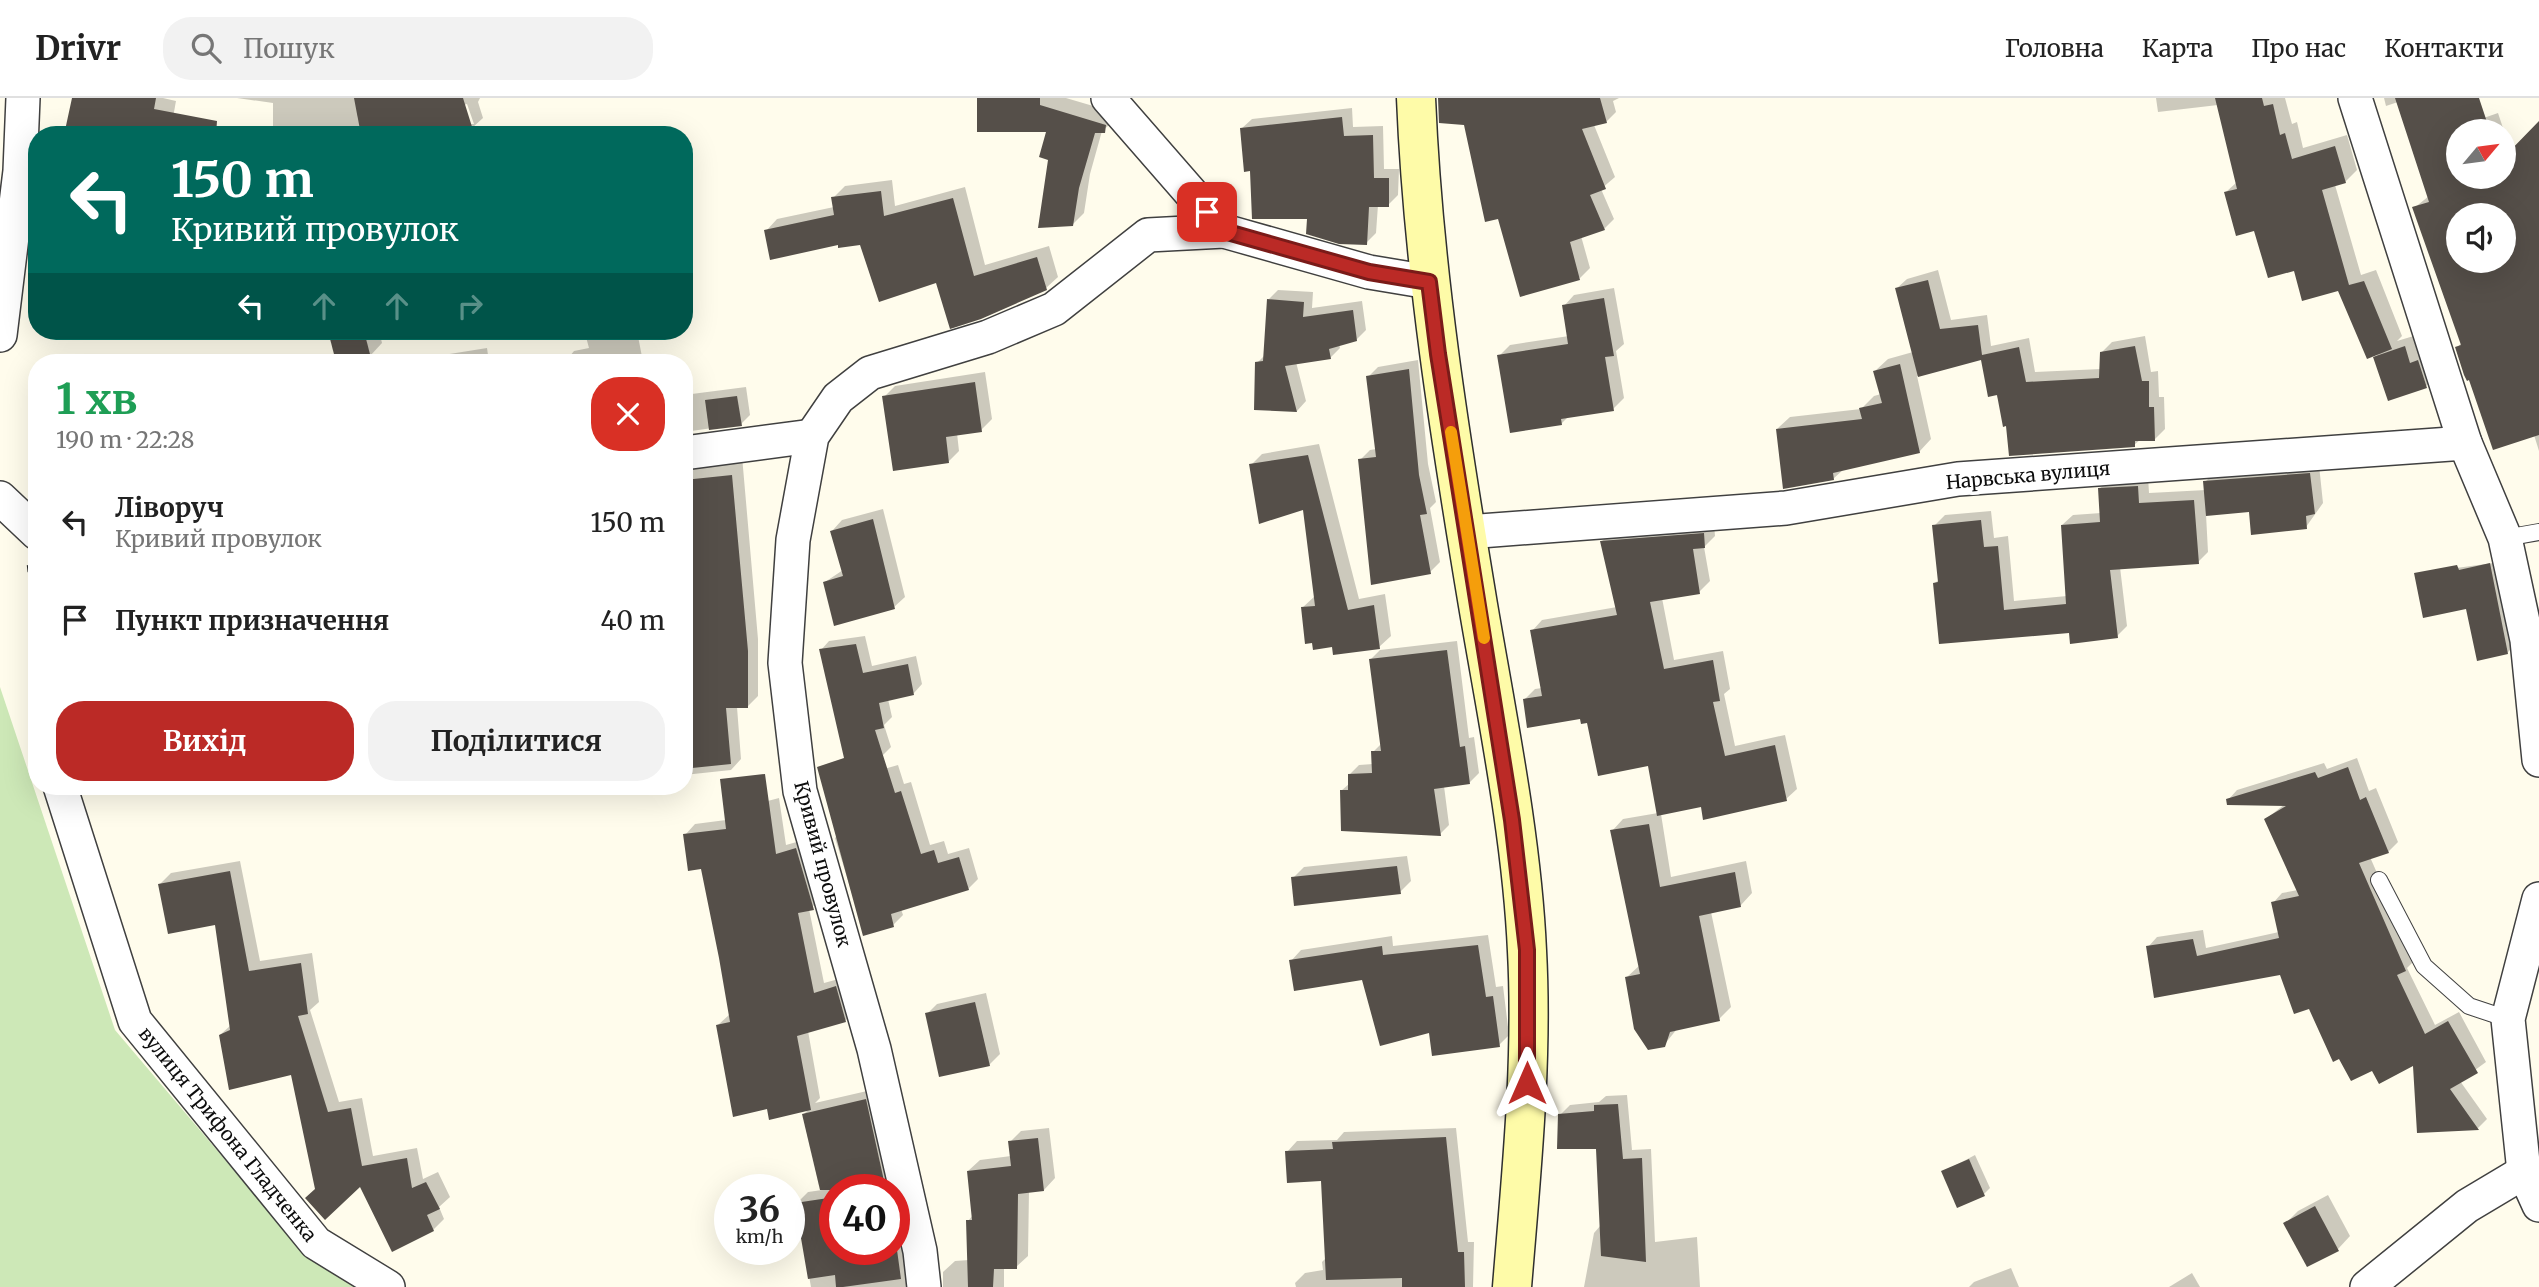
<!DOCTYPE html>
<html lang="uk">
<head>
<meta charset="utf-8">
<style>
	body { margin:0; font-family:Merriweather,serif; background:#f2f2f2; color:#222; height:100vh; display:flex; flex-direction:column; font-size:26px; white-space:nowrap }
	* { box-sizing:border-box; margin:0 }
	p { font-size:23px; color:#767676 }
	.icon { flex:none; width:38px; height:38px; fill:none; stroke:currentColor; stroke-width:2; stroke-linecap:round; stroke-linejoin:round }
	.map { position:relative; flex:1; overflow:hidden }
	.side { position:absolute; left:28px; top:256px; width:665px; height:441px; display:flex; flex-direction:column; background:#fff; border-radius:28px; box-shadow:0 7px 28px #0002 }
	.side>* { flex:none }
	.top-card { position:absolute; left:28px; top:28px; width:665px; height:214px; border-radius:28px; box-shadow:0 7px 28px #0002; background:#00695c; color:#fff; overflow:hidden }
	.needle { width:46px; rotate:61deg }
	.buttons { position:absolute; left:2446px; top:21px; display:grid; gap:14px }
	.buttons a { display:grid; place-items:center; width:70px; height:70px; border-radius:50%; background:#fff; box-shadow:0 7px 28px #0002; font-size:35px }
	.speed { position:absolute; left:714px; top:1076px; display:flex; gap:14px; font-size:35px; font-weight:700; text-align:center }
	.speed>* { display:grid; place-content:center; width:91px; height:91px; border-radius:50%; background:#fff; box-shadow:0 7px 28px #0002; line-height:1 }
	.speed small { font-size:18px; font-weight:400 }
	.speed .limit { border:10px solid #d22; background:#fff; color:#111 }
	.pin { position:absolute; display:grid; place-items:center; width:60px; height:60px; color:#fff; margin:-30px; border-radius:14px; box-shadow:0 4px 10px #0006 }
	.me { position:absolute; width:77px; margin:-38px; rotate:0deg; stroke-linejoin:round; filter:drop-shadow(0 0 5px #0008) }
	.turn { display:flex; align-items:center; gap:24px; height:147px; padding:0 28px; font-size:32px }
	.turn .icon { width:91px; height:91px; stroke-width:2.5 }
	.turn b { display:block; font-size:49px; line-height:60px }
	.lanes { display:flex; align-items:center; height:66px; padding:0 28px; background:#0003; justify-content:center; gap:35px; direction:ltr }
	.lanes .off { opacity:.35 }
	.round { display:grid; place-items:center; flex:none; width:74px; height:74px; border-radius:28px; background:#f2f2f2 }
	.overview { display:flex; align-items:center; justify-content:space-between; height:119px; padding:0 28px }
	h1 { font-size:42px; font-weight:700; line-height:52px; color:#1e9e55 }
	.cta { display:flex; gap:14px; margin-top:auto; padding:14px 28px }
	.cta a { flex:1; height:80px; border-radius:28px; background:#bb2a26; color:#fff; font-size:28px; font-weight:700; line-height:80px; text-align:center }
	.cta a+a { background:#f2f2f2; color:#222 }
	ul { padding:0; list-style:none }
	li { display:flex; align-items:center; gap:21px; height:98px; padding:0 28px }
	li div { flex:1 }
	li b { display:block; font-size:26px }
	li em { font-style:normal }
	header { display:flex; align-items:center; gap:42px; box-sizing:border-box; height:98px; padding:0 35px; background:#fff; border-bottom:2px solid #e0e0e0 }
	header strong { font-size:33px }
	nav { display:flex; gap:38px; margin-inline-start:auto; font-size:24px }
	.search { width:490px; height:63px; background:#f2f2f2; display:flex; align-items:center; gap:18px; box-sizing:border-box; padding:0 24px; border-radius:28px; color:#767676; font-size:26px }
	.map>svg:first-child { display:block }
	.green { fill:#cde8b7 }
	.shadow { fill:#0003; fill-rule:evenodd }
	.building { fill:#554f49; fill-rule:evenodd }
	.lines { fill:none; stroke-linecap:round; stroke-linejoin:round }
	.lane-casing { stroke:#404040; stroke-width:18 }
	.street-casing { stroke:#404040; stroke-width:36 }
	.secondary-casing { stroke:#2f2f2f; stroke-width:41 }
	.path { stroke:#2f2f2f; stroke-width:4.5; stroke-dasharray:7 3.5; stroke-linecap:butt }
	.lane { stroke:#fff; stroke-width:16 }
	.street { stroke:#fff; stroke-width:33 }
	.secondary { stroke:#fefba8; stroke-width:38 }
	.route-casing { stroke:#7a1b19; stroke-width:18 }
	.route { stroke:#bb2a26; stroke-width:12 }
	.slow { stroke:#f59e0b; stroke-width:12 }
	.labels { text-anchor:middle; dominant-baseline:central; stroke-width:7; stroke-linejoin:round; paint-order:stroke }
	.street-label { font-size:19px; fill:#0d0d0d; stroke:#fff }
</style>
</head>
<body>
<header>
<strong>Drivr</strong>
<div class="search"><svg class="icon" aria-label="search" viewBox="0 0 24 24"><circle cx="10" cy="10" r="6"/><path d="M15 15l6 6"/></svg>Пошук</div>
<nav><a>Головна</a><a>Карта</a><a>Про нас</a><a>Контакти</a></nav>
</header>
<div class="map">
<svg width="2539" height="1189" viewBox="0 0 2539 1189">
	<rect width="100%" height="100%" fill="#fffcec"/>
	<path class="green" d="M0 579V589L115 932 305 1156 365 1189H0Z"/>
	<g class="shadow">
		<path d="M74 0H163L176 3 170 36Z"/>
		<path d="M237 0H480L478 4 483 20 472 30 451 37H273V5ZM467 6 474 26H470L464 7Z"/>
		<path d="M979 0H1066L1117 15 1116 21 1102 33 1090 76 1084 115 1072 127 1050 60 1049 33Z"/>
		<path d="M1441 0H1619L1613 3 1616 14 1606 24 1594 27 1615 79 1601 91 1614 121 1604 131 1581 138 1590 170 1580 180 1500 119 1466 25Z"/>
		<path d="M2156 0H2285L2292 26 2297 24 2303 50 2347 37 2357 72 2345 84 2335 87 2361 177 2376 172 2402 238 2397 243 2417 237 2439 275 2426 288 2375 259 2381 254 2339 191 2256 131 2226 94 2237 84 2218 7 2158 14Z"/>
		<path d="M2384 0H2467L2478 22 2498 15 2511 54 2539 26V353L2534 337 2495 350 2457 250 2462 244 2414 110 2429 98 2398 4 2386 8ZM2459 33H2504V79H2459ZM2459 117H2504V163H2459Z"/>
		<path d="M1352 10 1353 29 1383 28 1384 71H1399L1398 97 1388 107H1378L1376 135 1366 145 1309 119 1252 71 1241 31 1252 21Z"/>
		<path d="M892 82 895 108 965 89 985 167 1049 148 1058 179 1046 190 937 183 861 145H839L766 133 777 121 834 109 833 100 845 88Z"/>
		<path d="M37 144V174L29 173 32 149Z"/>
		<path d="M1938 172 1951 222 1987 217 1991 248 2029 240 2035 274 2101 271 2102 254 2112 244 2145 238 2151 274 2158 273 2159 299H2164L2165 331 2155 341H2141L2134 347 2008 326 1982 260 1917 278 1931 341 1919 354 1844 371 1833 381 1777 331 1790 319 1861 311 1874 298 1881 296 1875 273 1888 261 1913 254 1896 191 1907 181Z"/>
		<path d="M1614 190 1624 246 1616 253 1624 300 1613 311 1569 318 1561 326 1499 258 1510 247 1569 238 1564 208 1574 197Z"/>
		<path d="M1278 192 1313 194 1312 210 1362 203 1366 232 1356 242 1339 246 1340 250 1330 260 1296 264 1306 303 1297 313 1256 310 1257 265 1265 257 1268 202Z"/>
		<path d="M330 233H379L382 245 370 258 337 264Z"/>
		<path d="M592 233H637L643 264H565L574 253 589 250 586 239Z"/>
		<path d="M487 250 489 264H431L437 258Z"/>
		<path d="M1418 262 1428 366 1436 404 1430 410 1440 464 1430 474 1360 362 1370 352 1376 351 1368 279 1378 269Z"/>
		<path d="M985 274 992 321 981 332 957 335 959 353 948 364 884 299 895 288Z"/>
		<path d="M746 289 750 317 741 326 684 334V297Z"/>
		<path d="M1319 346 1359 501 1385 496 1391 538 1379 549 1333 547 1302 510 1315 498 1304 410 1251 367 1262 356Z"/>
		<path d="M742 358 758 541V598L747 609H737L741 661 731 672 684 677V373L694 363Z"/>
		<path d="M2319 367 2323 405 2306 429 2251 413 2206 416 2208 454 2198 464 2120 469 2127 528 2117 538 2070 533 1941 544 1935 485 1940 481 1934 428 1945 417 1991 413 1994 440 2008 438 2014 503 2067 498 2062 427 2073 417 2101 415 2099 391 2110 381 2148 378 2149 395 2206 392 2205 384 2215 374Z"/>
		<path d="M883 411 905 499 894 509 825 484 843 472 832 433 842 422Z"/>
		<path d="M1714 426 1715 438 1704 449 1710 483 1699 494 1662 500 1674 562 1723 553 1730 591 1724 596 1735 648 1785 637 1797 691 1786 701 1702 707 1661 716 1671 779 1746 763 1752 795 1741 807 1711 814 1731 909 1719 921 1677 931 1664 947 1627 879 1640 867 1612 733 1623 721 1658 715 1649 666 1581 619 1525 601 1535 591 1542 590 1532 533 1542 522 1617 509 1601 444 1612 433Z"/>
		<path d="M2501 464 2517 545 2507 555 2467 509 2426 474Z"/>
		<path d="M865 538 872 568 916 558 922 586 914 595 888 601 892 619 884 627 891 649 883 657 821 552 829 543Z"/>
		<path d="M1457 543 1469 640 1474 639 1479 675 1470 684 1444 688 1449 727 1440 736 1341 693 1350 685V676L1359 667 1373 666V654L1382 645 1371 561 1380 552Z"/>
		<path d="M2357 660 2369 693 2376 690 2398 744 2388 754 2370 759 2415 862 2407 870 2435 927 2459 914 2486 964 2460 983 2487 1021 2478 1030 2418 1033 2415 965 2373 970 2310 908 2282 875 2148 849 2157 839 2203 832 2206 850 2279 834 2273 805 2282 795 2298 792 2266 721 2285 706 2228 702 2237 692 2324 665 2327 671Z"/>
		<path d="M898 667 904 686 911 684 930 747 944 743 948 756 969 750 978 781 968 791 901 811 903 817 893 827 864 835 835 740 839 736 835 685Z"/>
		<path d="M779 700 786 747 807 741 824 800 809 811 824 885 846 879 856 912 845 923 808 933 820 1000 815 1005 867 993 887 1083 897 1080 919 1189H811L796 1106 808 1094 822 1092 804 1016 810 1010 771 1019 768 1009 735 1017 718 927 730 916 721 860 702 769 689 771 685 737 695 726 726 722 737 711ZM835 1092H894V1152H835Z"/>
		<path d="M1407 758 1411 783 1400 794 1293 780 1304 769Z"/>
		<path d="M240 763 260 863 312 855 319 904 310 912 339 1004 362 1000 373 1058 417 1050 423 1081 438 1074 450 1099 439 1109 444 1121 433 1132 361 1086 317 1090 293 975 220 937 231 927 217 825 160 786 171 775Z"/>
		<path d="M1488 837 1496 889 1503 888 1509 937 1499 947 1430 933 1363 880 1291 863 1301 852 1392 838 1393 848Z"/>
		<path d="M986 895 1000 956 989 967 927 916 937 906Z"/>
		<path d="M1627 997 1632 1052 1651 1051 1655 1144 1697 1139 1700 1189H1584L1594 1135 1601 1127 1598 1049 1560 1017 1570 1007 1599 1004 1606 998Z"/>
		<path d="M1049 1030 1055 1080 1044 1092 1029 1093 1028 1158 1016 1169H1004V1189H943V1174L955 1163 969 1162 968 1123 973 1117 968 1073 980 1062 1011 1058 1010 1044 1021 1033Z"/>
		<path d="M1456 1030 1468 1144H1474L1473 1189H1296L1295 1185 1305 1175 1323 1172 1322 1164 1326 1160 1323 1082 1287 1054 1297 1043 1337 1042 1344 1034Z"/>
		<path d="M1975 1057 1990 1090 1984 1096 1943 1074Z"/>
		<path d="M2328 1097 2350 1138 2338 1151 2286 1125 2298 1113Z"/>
		<path d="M2011 1170 2019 1189H1969L1974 1184Z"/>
		<path d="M2192 1175 2200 1189H2169Z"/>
	</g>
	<g class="building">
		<path d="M72 0H156L154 11 217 23 216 37H64Z"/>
		<path d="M354 0H463L473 32 457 37H361Z"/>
		<path d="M977 0H1040V7L1106 27 1105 35H1095L1079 90 1073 128 1038 130 1048 62 1039 59 1046 34H977Z"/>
		<path d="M1438 0H1600L1607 25 1582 31 1606 91 1590 97 1605 132 1570 144 1580 182 1520 199 1498 121 1485 124 1464 27 1439 25Z"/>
		<path d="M2215 0H2262L2264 8 2273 6 2280 37 2285 35 2292 61 2335 48 2346 85 2322 92 2349 187 2364 183 2392 251 2367 261 2338 193 2302 203 2294 173 2268 180 2254 133 2236 138 2224 94 2237 91Z"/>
		<path d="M2395 0H2479L2490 33H2459V79H2504V59L2539 23V337L2493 352 2469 282 2467 283 2464 277 2455 249 2461 247 2412 109 2429 104ZM2459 117H2504V163H2459Z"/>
		<path d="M1342 19 1344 38 1373 37 1374 80H1389V109H1369L1367 147 1339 146 1306 136 1307 121H1252L1250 73 1244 74 1240 30Z"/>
		<path d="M881 93 884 118 953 100 974 178 1037 159 1047 192 981 221 950 231 936 185 879 204 860 147 838 150V147L770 162 764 132 834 117 831 99Z"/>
		<path d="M1928 182 1940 231 1978 227 1982 257 2019 249 2026 284 2099 280 2100 254 2135 248 2142 283H2149V309H2154L2155 343H2135V349L2009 358 2006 328 2003 329 1997 297 1988 299 1981 262 1918 279 1895 190Z"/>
		<path d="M1604 200 1614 258 1605 259 1614 313 1561 321 1562 327 1510 335 1497 257 1568 246 1562 207Z"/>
		<path d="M1267 201 1304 204 1303 219 1353 212 1357 243 1329 251 1331 261 1285 268 1297 314 1254 312 1255 264 1263 263Z"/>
		<path d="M328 233H364L372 264H336Z"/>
		<path d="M2405 248 2410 265 2418 262 2427 290 2388 303 2373 259Z"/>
		<path d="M1900 266 1920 355 1833 375 1834 382 1783 391 1776 331 1862 321 1859 310 1882 305 1873 273Z"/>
		<path d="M1409 271 1419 377 1427 416 1420 417 1431 476 1371 487 1358 361 1376 359 1366 278Z"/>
		<path d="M975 284 982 334 946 339 949 365 893 373 882 298Z"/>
		<path d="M737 298 742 328 709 332 705 302Z"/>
		<path d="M1308 357 1348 512 1374 507 1380 551 1333 557 1332 549 1313 552 1312 545 1305 546 1301 509 1315 508 1303 412 1259 426 1249 366Z"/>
		<path d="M2310 375 2315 416 2306 418 2307 431 2251 437 2249 414 2206 418 2203 383Z"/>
		<path d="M732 377 748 553V610H726L731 666 692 670 688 626 693 625 692 566H684V528H687L684 382Z"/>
		<path d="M2138 388 2139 405 2194 402 2199 466 2110 472 2118 540 2070 546 2069 535 1939 546 1933 485 1938 484 1932 427 1981 422 1984 449 1998 448 2004 512 2066 506 2061 427 2100 424 2098 390Z"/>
		<path d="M873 421 895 511 834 528 823 484 843 478 830 433Z"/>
		<path d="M1704 435 1705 450 1693 451 1700 496 1650 504 1664 571 1713 562 1720 603 1713 604 1725 658 1775 647 1787 703 1703 722 1701 709 1657 718 1648 668 1598 678 1587 625 1581 626 1580 621 1527 630 1523 601 1542 598 1530 532 1617 517 1600 443Z"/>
		<path d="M2490 465 2508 556 2477 563 2466 511 2423 520 2414 475 2457 467 2459 472Z"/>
		<path d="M856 546 863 575 908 566 914 597 879 605 884 630 875 632 895 695 901 693 921 756 934 752 938 765 959 759 969 792 891 816 894 829 863 838 817 669 844 660 819 551Z"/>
		<path d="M1447 552 1460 649 1465 648 1470 686 1434 691 1441 738 1341 733 1340 692H1348V676L1372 675 1371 653H1381L1369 561Z"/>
		<path d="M2348 669 2360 702 2366 699 2389 755 2359 765 2406 873 2397 877 2425 936 2448 923 2478 975 2450 991 2479 1032 2417 1035 2413 968 2379 986 2372 973 2351 983 2339 961 2333 964 2309 911 2294 916 2280 877 2154 900 2146 848 2193 841 2197 858 2279 840 2271 804 2299 798 2264 721 2286 708 2227 707 2226 701 2315 674 2318 680Z"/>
		<path d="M765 676 776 756 796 750 814 812 798 815 814 895 836 888 846 924 797 938 811 1012 769 1022 767 1011 733 1019 716 927 730 924 719 860 701 771 688 773 683 736 726 731 720 681Z"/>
		<path d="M1649 726 1660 789 1735 774 1741 809 1699 818 1720 923 1670 934 1665 949 1648 952 1634 931 1625 879 1640 876 1610 732Z"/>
		<path d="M1397 768 1401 796 1294 808 1291 779Z"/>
		<path d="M230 773 249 873 301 865 308 916 298 918 328 1014 351 1010 362 1068 407 1060 412 1090 426 1084 440 1111 427 1117 434 1133 392 1154 360 1089 325 1122 305 1100 315 1091 291 977 229 992 219 937 230 932 215 827 168 836 158 786Z"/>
		<path d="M1478 847 1486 899 1493 898 1500 949 1432 958 1429 935 1380 948 1362 882 1294 893 1289 862 1382 848 1383 857Z"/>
		<path d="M975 904 990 968 939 979 925 915Z"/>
		<path d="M866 1001 886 1092H820L802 1016Z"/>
		<path d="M1618 1006 1623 1061 1642 1060 1646 1164 1601 1158 1596 1051H1557L1558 1016 1594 1013V1007Z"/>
		<path d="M1446 1039 1458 1154H1464L1465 1189H1402V1180L1326 1182 1321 1083 1287 1085 1285 1053 1333 1051 1332 1044Z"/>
		<path d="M1038 1040 1044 1093 1018 1096 1017 1171H994L993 1189H968L966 1122H972L967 1073 1011 1068 1008 1043Z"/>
		<path d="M1969 1061 1985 1098 1957 1110 1941 1073Z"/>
		<path d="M835 1099V1152H897L901 1181 843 1189H836L835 1177 808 1181 795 1105Z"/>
		<path d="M2315 1108 2339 1153 2307 1169 2283 1125Z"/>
	</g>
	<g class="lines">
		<defs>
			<g id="lane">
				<path d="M2505 440 2539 434"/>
				<path d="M2379 782 2424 868 2469 908 2508 921"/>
			</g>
			<g id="street">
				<path d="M1108 0 1224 133 1369 174 1429 184"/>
				<path d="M2355 0 2465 345 2505 440 2527 542 2539 662"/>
				<path d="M0 237 20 73 23 0"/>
				<path d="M684 355 812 338"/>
				<path d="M0 400 37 435"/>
				<path d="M1467 434 1786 410 1958 381 2465 345"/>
				<path d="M60 688 135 923 316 1145 388 1189"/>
				<path d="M2539 801 2508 921 2524 1074 2539 1107"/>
				<path d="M924 1189 920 1153 874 951 800 693 785 565 793 442 812 338 838 300 870 275 988 239 1054 211 1148 137 1224 133"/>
				<path d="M2367 1189 2467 1108 2524 1074"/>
			</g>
			<path id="secondary" d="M1416 0C1423 171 1450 339 1478 507 1497 619 1522 740 1527 853 1533 964 1521 1078 1512 1189"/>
		</defs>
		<use href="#lane" class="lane-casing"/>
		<use href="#street" class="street-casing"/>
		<use href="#secondary" class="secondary-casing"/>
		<path class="path" d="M29 467 37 537"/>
		<use href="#lane" class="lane"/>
		<use href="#street" class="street"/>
		<use href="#secondary" class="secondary"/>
	</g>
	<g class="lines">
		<defs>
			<path id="route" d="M1207 114 1224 133 1369 174 1429 184 1438 256 1512 722 1527 852V985"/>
		</defs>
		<use href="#route" class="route-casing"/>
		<use href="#route" class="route"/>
		<path class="slow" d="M1451 334 1484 540"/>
	</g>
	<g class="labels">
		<g class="street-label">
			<text transform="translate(2028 377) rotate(-5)">Нарвська вулиця</text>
			<text transform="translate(823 766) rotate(75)">Кривий провулок</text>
			<text transform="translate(228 1036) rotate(51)">вулиця Трифона Гладченка</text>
		</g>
	</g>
</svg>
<div class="buttons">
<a><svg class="needle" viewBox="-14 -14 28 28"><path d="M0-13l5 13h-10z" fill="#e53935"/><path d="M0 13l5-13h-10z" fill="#767676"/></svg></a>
<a><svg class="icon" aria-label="sound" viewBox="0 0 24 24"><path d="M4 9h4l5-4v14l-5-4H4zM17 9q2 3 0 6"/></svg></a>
</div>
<div class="speed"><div>36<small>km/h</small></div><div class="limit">40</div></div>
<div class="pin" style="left:1207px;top:114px;background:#d93025"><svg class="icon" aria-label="arrive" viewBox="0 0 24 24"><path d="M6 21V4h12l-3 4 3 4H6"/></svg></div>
<svg class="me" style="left:1527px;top:985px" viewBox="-20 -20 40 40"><path d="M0-17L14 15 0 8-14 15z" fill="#bb2a26" stroke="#fff" stroke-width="4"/></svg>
<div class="top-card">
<div class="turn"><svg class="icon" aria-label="left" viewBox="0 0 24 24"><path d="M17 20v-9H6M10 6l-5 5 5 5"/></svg><div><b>150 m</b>Кривий провулок</div></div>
<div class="lanes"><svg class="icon" aria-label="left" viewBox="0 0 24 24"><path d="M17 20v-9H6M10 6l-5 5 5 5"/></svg><svg class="icon off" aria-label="ahead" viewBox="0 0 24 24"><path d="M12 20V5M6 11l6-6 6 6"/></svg><svg class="icon off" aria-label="ahead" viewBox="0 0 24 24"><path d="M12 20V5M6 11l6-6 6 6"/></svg><svg class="icon off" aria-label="right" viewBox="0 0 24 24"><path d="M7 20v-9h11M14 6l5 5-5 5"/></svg></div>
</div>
<section class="side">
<div class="overview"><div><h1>1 хв</h1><p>190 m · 22:28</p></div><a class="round" style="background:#d93025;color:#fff"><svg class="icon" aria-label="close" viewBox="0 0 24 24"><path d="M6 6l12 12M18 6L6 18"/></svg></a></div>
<ul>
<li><svg class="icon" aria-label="left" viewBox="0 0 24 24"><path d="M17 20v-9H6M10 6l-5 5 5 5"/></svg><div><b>Ліворуч</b><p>Кривий провулок</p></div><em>150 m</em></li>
<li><svg class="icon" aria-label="arrive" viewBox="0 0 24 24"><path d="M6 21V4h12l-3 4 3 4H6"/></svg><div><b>Пункт призначення</b></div><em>40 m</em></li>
</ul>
<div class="cta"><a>Вихід</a><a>Поділитися</a></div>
</section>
</div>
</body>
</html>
